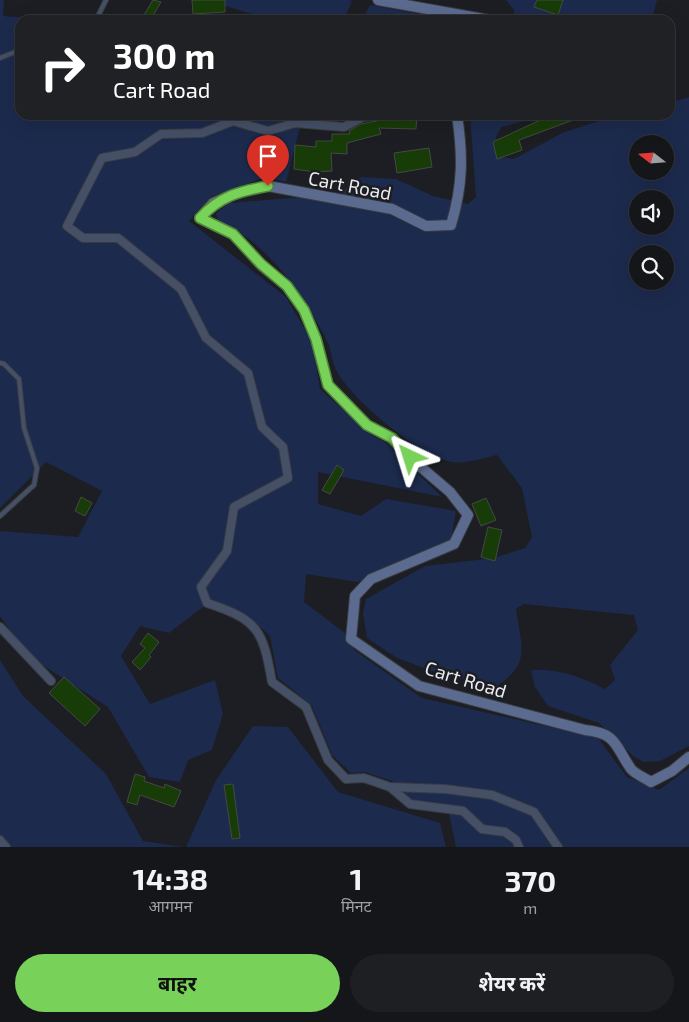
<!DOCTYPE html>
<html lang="hi">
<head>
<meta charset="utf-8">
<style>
	body { margin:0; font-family:"Exo 2","Noto Sans Devanagari",sans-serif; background:#1e1f23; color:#f1f3f6; height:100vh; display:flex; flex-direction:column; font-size:19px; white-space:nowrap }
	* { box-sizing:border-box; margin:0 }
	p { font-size:16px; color:#9d9fa2 }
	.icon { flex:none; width:28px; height:28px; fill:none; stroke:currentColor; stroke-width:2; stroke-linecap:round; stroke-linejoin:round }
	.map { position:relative; height:847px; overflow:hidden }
	.panel { display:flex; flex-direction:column; background:#15161a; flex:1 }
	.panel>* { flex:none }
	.top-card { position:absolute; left:15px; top:15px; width:660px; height:105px; border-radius:15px; box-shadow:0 5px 20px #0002,0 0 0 1px #343539; background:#202124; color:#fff; overflow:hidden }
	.needle { width:32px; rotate:287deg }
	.controls { position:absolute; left:629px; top:135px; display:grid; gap:10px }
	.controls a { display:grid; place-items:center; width:45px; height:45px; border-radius:50%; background:#15161a; box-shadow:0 5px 20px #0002,0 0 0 1px #343539; font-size:25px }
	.pin { position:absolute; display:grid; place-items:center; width:42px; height:42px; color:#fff; margin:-51px -21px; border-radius:50% 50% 50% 0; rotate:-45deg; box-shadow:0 0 5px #0007 }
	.pin .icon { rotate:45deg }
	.me { position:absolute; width:55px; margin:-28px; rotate:319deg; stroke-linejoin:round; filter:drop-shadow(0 0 4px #0008) }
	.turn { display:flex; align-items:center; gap:18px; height:105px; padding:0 15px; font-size:22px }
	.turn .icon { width:65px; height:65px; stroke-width:2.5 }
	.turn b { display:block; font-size:35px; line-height:42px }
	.eta { display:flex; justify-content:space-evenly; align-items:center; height:85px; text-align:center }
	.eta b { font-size:30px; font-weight:700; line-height:35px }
	.action { display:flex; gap:10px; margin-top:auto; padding:10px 15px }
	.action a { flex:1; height:58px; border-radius:30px; background:#78d158; color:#111; font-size:20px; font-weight:700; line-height:58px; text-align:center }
	.action a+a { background:#1e1f23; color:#f1f3f6 }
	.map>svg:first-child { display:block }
	.green { fill:#1c2a4d; fill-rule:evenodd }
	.building { fill:#173c07; stroke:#454944 }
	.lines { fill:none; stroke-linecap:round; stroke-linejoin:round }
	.lane-casing { stroke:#393b3f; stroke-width:6 }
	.street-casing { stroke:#393b3f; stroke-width:10 }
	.secondary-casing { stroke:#393b3f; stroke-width:12 }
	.lane { stroke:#455067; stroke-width:4 }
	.street { stroke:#455067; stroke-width:8 }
	.secondary { stroke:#5b6b90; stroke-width:10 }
	.route-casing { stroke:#4e8839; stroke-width:12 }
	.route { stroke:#78d158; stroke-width:9 }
	.labels { text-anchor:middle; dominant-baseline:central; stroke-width:5; stroke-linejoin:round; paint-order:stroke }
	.street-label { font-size:19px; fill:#e9ebee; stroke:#1c1e23 }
</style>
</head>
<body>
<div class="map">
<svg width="689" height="847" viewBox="0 0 689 847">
	<rect width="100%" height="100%" fill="#1c1e23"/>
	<g class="green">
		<path d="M0 0H4L3 16 68 20H20V115H303L286 182 266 177 210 197 189 221 286 297 313 343 320 389 370 434 386 443 442 497 318 472V504L361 516 386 499 456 511 451 540 358 582 306 574 304 602 346 634 354 650 422 698 598 738 627 777 659 790 689 768V847H456L447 804 412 800 392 781 365 772 351 773 332 755 312 706 278 678 270 636 249 617 212 600 169 633 140 626 121 656 150 704 215 680 223 714 212 750 188 760 180 782 149 777 108 707 28 656 0 616V531L78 537 102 491 46 462 0 508Z"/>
		<path d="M206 0H348L352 1 344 20H272Z"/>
		<path d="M506 0H657L652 20H513L514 10Z"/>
		<path d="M370 5 450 20H362Z"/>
		<path d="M689 97V746L660 761 644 762 634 757 599 723 548 706 535 687 531 670C557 668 582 677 605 689L615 680 610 665 638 630 634 615 524 604 516 609C521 644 532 665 496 686L432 671 397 658 367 638 363 613 366 599 425 566 494 558 525 548 532 537 522 488 497 455C484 458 465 464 452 462 419 456 354 401 337 372 331 362 332 349 326 339 302 292 267 243 218 220L216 213 229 203 338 194 361 177 396 179 433 196 468 204 476 197 470 115H530L524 121 501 127 496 137 500 157 514 159 564 132 599 121 606 115H670V100L676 101ZM638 144H665V171H638ZM638 199H665V226H638ZM638 254H665V281H638Z"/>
		<path d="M0 660 23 696 106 774 143 841 183 847H0Z"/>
		<path d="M253 726 288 727 338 792 440 823 446 847H186L216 780Z"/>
	</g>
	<g class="building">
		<path d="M153 0 161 2 151 19 144 15Z"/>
		<path d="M192 0H225V12L193 14Z"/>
		<path d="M537 0H563L558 15 534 7Z"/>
		<path d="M384 115H417L416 129 379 128 381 134 347 143V154L331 153 332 171 315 172 294 169 295 145 316 147V141H332V134H350L349 131 361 124 381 120Z"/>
		<path d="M551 115 584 116 519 140 522 150 497 159 493 142Z"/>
		<path d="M429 148 432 167 397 173 394 153Z"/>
		<path d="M337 465 344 470 330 494 322 490Z"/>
		<path d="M81 497 92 503 85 516 75 511Z"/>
		<path d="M486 498 496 520 481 526 472 504Z"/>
		<path d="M488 527 502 530 495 561 481 557Z"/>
		<path d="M148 633 159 642 149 655 151 657 140 670 132 662 145 648 140 644Z"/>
		<path d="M64 677 100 709 85 726 49 693Z"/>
		<path d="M135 774 145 777 144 781 164 788 165 784 181 791 174 807 140 795 137 805 127 802Z"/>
		<path d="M233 784 240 838 232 839 224 785Z"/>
	</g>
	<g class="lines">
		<defs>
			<g id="lane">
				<path d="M96 20 106 0"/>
				<path d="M0 58 20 50"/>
				<path d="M0 363 4 364 19 379 24 428 37 468 34 485 0 516"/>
			</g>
			<g id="street">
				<path d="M378 115 363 117 344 127 295 123 268 131 233 121 202 133 161 134 135 152 102 158 67 226 83 238H118L181 289 206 338 248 373 262 427 283 447 288 478 234 507 227 551 201 587 207 603C259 620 263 631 272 682L306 707 328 760 346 779 364 778 390 787 410 804 463 811 482 829 505 832 516 840 519 847"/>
				<path d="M0 627 51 681"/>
				<path d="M390 787 445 789 492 795 534 812 558 847"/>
				<path d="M0 840 6 847"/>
			</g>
			<g id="secondary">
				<path d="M378 0 489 20"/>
				<path d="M457 115C463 156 463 185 451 225L426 226 392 209 268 186 234 194 213 203 200 218 233 234 261 265 287 286 304 310 316 339 328 385 367 425 392 438 409 457 450 492 468 515 454 544 371 579 355 596 351 639 419 686 585 730C617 733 615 746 631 769 635 774 645 778 651 782L672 771 689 757"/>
			</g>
		</defs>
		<use href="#lane" class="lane-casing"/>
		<use href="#street" class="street-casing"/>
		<use href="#secondary" class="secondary-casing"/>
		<use href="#lane" class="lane"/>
		<use href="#street" class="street"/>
		<use href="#secondary" class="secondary"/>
	</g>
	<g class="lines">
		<defs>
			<path id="route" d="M268 186C240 191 220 196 200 218L233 234 261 264 287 286 304 310 316 339 328 385 367 425 392 438 410 457"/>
		</defs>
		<use href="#route" class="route-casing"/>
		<use href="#route" class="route"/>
	</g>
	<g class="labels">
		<g class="street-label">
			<text transform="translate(350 185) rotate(11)">Cart Road</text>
			<text transform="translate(466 679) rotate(17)">Cart Road</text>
		</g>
	</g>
</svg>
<div class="controls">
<a><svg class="needle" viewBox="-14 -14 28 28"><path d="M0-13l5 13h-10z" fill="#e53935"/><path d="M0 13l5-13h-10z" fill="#9d9fa2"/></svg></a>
<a><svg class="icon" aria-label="sound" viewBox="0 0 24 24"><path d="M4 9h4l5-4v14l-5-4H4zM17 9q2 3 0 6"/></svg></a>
<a><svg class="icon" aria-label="search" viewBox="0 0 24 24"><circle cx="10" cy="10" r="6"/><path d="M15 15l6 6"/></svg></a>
</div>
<div class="pin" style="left:268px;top:186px;background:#d93025"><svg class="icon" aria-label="arrive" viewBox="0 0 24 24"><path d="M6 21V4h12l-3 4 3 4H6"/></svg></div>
<svg class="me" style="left:410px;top:457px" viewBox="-20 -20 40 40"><path d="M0-17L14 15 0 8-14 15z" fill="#78d158" stroke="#fff" stroke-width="4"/></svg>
<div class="top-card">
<div class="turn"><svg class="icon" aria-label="right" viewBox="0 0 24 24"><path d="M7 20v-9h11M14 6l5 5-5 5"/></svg><div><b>300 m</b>Cart Road</div></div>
</div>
</div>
<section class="panel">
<div class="eta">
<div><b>14:38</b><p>आगमन</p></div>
<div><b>1</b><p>मिनट</p></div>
<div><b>370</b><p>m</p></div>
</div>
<div class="action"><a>बाहर</a><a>शेयर करें</a></div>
</section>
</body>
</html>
